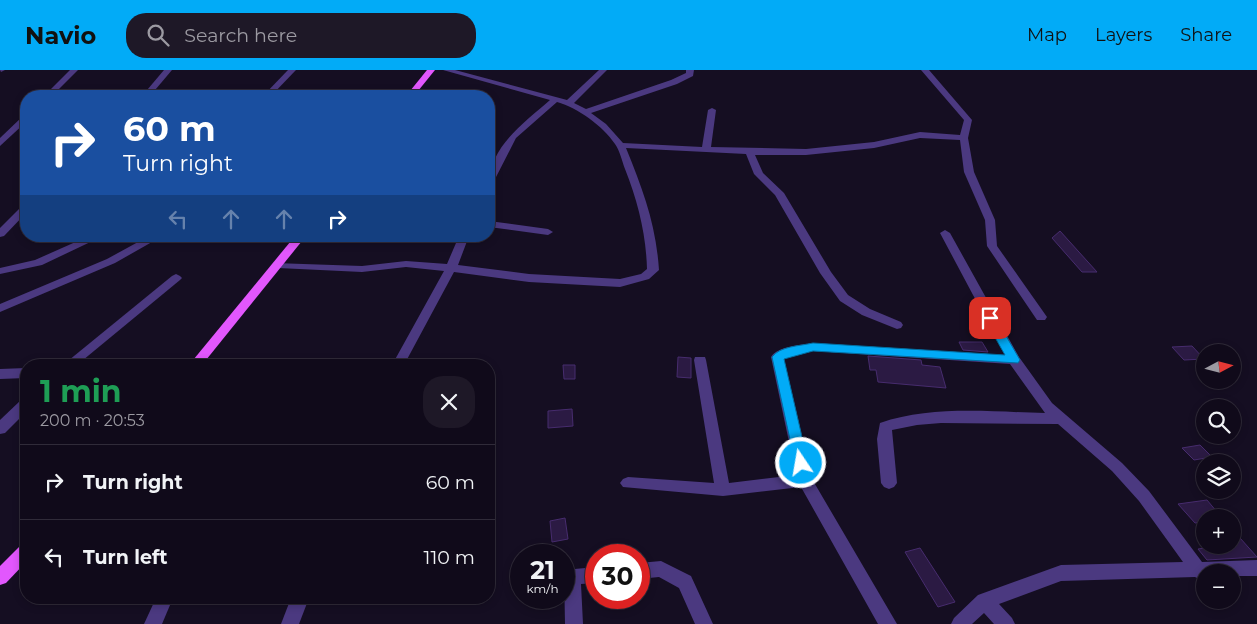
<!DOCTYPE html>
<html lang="en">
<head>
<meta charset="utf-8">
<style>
	body { margin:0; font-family:Montserrat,sans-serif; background:#1e1827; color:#f1f3f6; height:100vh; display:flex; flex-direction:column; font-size:19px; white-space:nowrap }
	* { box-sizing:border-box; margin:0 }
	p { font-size:16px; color:#9c9aa2 }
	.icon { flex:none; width:28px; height:28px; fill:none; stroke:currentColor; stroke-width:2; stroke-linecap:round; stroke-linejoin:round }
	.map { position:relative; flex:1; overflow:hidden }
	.sheet { position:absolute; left:20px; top:289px; width:475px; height:245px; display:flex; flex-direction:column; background:#100a1a; border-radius:20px; box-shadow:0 2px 8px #0003,0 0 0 1px #302b39 }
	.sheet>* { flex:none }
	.hud { position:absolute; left:20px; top:20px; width:475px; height:152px; border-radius:20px; box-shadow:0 2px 8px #0003,0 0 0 1px #302b39; background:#1a4fa0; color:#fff; overflow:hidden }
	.needle { width:32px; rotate:83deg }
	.tools { position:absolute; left:1196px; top:274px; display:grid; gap:10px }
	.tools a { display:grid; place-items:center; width:45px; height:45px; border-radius:50%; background:#100a1a; box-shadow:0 2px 8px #0003,0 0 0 1px #302b39; font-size:25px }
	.speed { position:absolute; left:510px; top:474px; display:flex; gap:10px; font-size:25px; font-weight:700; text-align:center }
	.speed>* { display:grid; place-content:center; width:65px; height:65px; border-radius:50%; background:#100a1a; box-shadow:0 2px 8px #0003,0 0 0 1px #302b39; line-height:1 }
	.speed small { font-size:12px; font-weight:400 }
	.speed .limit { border:8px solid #d22; background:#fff; color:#111 }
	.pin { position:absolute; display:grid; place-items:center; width:42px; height:42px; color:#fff; margin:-21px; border-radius:10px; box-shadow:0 2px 8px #0006 }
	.me { position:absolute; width:55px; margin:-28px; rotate:348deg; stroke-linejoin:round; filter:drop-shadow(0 0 4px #0008) }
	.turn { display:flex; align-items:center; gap:18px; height:105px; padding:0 20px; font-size:22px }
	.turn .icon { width:65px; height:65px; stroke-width:2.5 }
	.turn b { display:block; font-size:35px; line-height:42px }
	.lanes { display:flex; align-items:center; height:48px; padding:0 20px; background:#0003; justify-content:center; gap:25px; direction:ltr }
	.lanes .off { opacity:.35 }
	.round { display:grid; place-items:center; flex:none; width:52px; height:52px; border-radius:20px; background:#1e1827 }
	.summary { display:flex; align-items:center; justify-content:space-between; height:85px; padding:0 20px }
	h1 { font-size:30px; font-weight:700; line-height:38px; color:#1e9e55 }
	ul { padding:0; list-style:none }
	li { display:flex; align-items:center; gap:15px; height:75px; padding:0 20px; border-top:1px solid #302b39 }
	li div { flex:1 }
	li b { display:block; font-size:19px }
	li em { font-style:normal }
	header { display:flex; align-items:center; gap:30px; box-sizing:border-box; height:70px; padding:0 25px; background:#02abf7; color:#111 }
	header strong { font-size:24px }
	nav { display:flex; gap:28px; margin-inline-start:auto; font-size:18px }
	.search { width:350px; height:45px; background:#1e1827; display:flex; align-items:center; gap:12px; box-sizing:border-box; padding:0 18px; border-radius:20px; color:#9c9aa2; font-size:19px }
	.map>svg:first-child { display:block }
	.building { fill:#2b1a43; stroke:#472c6e }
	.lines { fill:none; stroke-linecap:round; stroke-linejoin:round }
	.minor { fill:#4b3980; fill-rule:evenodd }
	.major { fill:#e257fd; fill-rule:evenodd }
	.route { fill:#02abf7; stroke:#016fa1 }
</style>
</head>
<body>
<header>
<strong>Navio</strong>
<div class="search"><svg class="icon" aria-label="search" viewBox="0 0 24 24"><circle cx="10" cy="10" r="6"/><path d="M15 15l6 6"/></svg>Search here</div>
<nav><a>Map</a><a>Layers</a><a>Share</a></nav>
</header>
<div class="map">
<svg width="1257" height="554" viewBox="0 0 1257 554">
	<rect width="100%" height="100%" fill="#150e22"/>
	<g class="building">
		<path d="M1060 161 1097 202H1082L1052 168Z"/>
		<path d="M959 272H982L988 282 963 280Z"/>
		<path d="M1192 276 1204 289 1184 290 1172 277Z"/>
		<path d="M868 286 921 290 922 295 940 297 946 318 878 312 876 300H870Z"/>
		<path d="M678 287 691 288V308L677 307Z"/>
		<path d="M563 295H575V309H564Z"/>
		<path d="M572 339 573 356 548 358V341Z"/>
		<path d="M1200 375 1212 387 1194 390 1182 378Z"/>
		<path d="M1207 430 1222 448H1205V452L1195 453 1178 434Z"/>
		<path d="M565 448 568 469 552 472 550 451Z"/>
		<path d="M1232 459 1257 487 1207 490 1198 479 1211 477 1209 475H1232Z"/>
		<path d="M920 478 955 532 938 537 905 482Z"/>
	</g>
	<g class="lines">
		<g class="minor">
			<path d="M0 0H5L1 2Z"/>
			<path d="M70 0H78L52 26H44Z"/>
			<path d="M164 0H172L150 26H142Z"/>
			<path d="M288 0H296L271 26H263Z"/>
			<path d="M443 0H455L567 30 599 0H607L574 33 586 39 671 10 686 3V0H694L693 6 677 14 591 43 606 54 623 73 702 77 708 40 712 38 716 40 711 77 806 79 874 72 920 62 960 65 964 50 921 0H929L972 50 968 68 974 102 995 150 997 176 1047 247 1045 250H1037L987 176 985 150 964 102 960 70 920 68 874 78 806 85H755L763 103 784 123 831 202 848 225 870 239 901 252 903 255 901 258 897 259 862 245 840 231 820 203 775 125 754 104 746 84 626 78C643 120 656 154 659 200L649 209 620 217 529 212 454 202 404 295H392L444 201 406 197 362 202 278 198 273 195 274 193 362 196 406 191 447 194 459 166H469L458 195 529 204 620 209 641 204 647 199C646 164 638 132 625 99 622 91 620 81 615 74 603 56 578 38 557 32L516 68 494 111 489 114C489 77 525 52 550 30Z"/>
			<path d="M23 46H26V52L0 76V68Z"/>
			<path d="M26 135V143L4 166 0 167V158L22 136Z"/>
			<path d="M489 151 548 159 553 162 548 165 489 157Z"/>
			<path d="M945 160 950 163 1019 287 1052 333 1122 393 1149 421 1202 492 1257 490V506H1232V502H1205V507L1199 509 1195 507 1061 511 999 534 1012 548 1015 554H994L984 543 972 554H951L954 548 978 525 1061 495 1183 492 1139 431 1112 401 1058 354 941 353 917 355 892 360 897 413 894 417 889 419 884 417 881 413 877 369 880 353C932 335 991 342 1045 343L1010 294 813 281 784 289 812 409 897 554H878L801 417 723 426 623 417 620 413 623 409 628 407 714 413 694 290 695 287H705L706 290 729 413 796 405 771 287C778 276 801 275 813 273L1005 285 940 163Z"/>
			<path d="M89 166H103L42 195 0 204V198L35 190Z"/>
			<path d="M149 166H158L159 168 115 193 0 242V234L107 189Z"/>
			<path d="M176 204 180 206 182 208 180 210 77 295H63L172 206Z"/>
			<path d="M26 298V308L0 309V299Z"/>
			<path d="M26 329V342L5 363 0 364V350L21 330Z"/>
			<path d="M661 491 691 506 713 554H695L679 518 659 507 639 509V493Z"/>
			<path d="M596 497V513L581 514 583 554H565L564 500Z"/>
			<path d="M156 528H173L162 554H144Z"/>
			<path d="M291 528H309L299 554H281Z"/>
		</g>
		<g class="major">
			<path d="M427 0H435L414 26H406Z"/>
			<path d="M295 166H306L202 295H189Z"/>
			<path d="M26 474V492L6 513 0 515V496L20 476Z"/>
		</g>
	</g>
	<path class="route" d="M990 244 994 245 1020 290 1018 293 813 281 784 289 808 393 806 397 801 398 796 397 772 287C780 276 800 276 813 273L1005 285 984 248Z"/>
</svg>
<div class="tools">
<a><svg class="needle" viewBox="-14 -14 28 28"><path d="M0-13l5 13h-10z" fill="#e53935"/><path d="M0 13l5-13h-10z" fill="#9c9aa2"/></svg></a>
<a><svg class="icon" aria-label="search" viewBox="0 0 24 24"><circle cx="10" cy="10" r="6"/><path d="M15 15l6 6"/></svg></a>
<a><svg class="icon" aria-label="layers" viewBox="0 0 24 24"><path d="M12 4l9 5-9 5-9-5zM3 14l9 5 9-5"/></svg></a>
<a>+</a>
<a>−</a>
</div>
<div class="speed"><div>21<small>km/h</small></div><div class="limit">30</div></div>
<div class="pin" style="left:990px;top:248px;background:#d93025"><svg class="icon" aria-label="arrive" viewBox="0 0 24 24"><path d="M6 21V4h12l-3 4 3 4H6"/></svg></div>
<svg class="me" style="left:801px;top:393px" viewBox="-20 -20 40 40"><circle r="17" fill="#02abf7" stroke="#fff" stroke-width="3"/><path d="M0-11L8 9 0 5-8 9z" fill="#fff"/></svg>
<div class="hud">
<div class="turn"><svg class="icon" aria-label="right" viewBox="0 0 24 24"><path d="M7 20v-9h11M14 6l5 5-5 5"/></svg><div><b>60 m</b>Turn right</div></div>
<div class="lanes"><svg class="icon off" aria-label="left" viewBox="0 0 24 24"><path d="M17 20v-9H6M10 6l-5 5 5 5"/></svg><svg class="icon off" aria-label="ahead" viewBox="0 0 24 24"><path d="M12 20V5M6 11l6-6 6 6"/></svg><svg class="icon off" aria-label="ahead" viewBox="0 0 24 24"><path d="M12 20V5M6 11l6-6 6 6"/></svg><svg class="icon" aria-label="right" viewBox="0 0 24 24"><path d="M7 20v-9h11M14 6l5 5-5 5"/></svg></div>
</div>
<section class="sheet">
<div class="summary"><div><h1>1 min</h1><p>200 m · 20:53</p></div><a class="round"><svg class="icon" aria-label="close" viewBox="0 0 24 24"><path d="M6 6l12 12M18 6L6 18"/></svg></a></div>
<ul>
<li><svg class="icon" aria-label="right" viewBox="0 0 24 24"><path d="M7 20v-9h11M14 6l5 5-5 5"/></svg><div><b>Turn right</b></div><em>60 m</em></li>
<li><svg class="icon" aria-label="left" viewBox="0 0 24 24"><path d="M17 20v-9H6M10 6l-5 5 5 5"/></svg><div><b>Turn left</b></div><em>110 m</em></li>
</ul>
</section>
</div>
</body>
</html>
